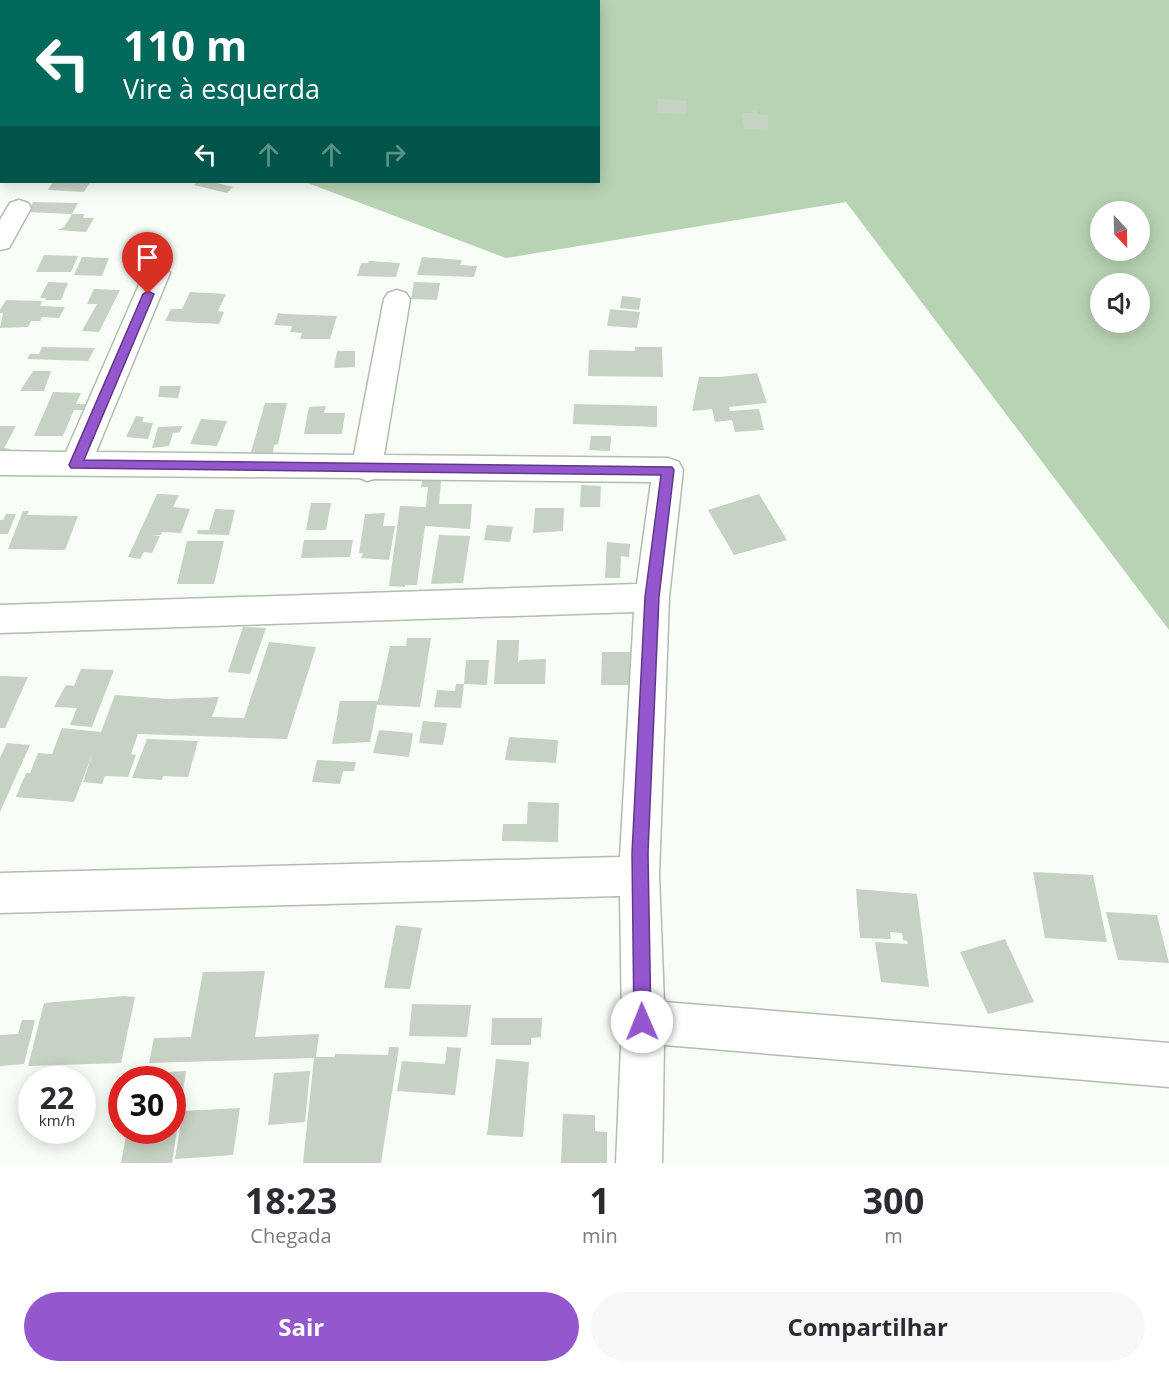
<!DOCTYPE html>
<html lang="pt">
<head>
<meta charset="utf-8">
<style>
	body { margin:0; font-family:"Open Sans",sans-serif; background:#f7f7f7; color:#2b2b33; height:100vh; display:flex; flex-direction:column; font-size:22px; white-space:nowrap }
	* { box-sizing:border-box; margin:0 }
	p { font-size:20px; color:#7c7c81 }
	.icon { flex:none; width:33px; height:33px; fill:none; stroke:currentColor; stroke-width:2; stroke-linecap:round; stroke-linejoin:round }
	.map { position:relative; height:1163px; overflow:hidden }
	.side { display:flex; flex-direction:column; background:#fff; flex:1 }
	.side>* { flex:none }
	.banner { position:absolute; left:0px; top:0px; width:600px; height:183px; box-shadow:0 3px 15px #0003; background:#00695c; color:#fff; overflow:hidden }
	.needle { width:39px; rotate:158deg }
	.fabs { position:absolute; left:1090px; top:201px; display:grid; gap:12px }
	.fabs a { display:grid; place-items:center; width:60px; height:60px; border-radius:50%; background:#fff; box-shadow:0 3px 15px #0003; font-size:30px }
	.speed { position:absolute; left:18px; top:1066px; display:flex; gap:12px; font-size:30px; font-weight:700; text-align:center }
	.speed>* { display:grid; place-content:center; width:78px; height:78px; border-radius:50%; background:#fff; box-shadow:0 3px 15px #0003; line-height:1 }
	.speed small { font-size:15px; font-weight:400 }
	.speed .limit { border:9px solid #d22; background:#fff; color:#111 }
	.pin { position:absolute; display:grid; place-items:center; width:51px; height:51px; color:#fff; margin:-62px -26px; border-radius:50% 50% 50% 0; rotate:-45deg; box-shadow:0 0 6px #0007 }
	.pin .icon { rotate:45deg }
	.me { position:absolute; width:66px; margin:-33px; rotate:359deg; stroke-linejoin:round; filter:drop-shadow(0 0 4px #0008) }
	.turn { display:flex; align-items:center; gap:21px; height:126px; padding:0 24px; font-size:27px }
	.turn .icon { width:78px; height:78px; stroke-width:2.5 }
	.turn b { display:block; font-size:42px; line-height:51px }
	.lanes { display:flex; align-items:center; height:57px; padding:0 24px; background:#0003; justify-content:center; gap:30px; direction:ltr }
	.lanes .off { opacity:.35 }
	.eta { display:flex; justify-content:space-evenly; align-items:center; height:102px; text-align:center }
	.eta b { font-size:36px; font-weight:700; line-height:42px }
	.action { display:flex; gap:12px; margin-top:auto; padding:12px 24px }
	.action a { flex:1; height:69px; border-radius:36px; background:#9457ce; color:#fff; font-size:24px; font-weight:700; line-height:69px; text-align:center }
	.action a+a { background:#f7f7f7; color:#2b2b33 }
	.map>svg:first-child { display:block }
	.green { fill:#b8d3b3; fill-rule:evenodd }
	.building { fill:#c6d2c3 }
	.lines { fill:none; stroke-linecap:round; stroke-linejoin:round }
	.minor-casing { stroke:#b1bdae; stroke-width:3 }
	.minor { fill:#fff; fill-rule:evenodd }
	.route { fill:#9457ce; stroke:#603986; stroke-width:1.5 }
</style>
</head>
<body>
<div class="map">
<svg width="1169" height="1163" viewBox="0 0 1169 1163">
	<rect width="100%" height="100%" fill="#f6fef5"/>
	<path class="green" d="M0 0H1169V630L846 202 506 258 305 182H598V2H2L1 66ZM1101 212H1140V250H1101ZM1101 284H1140V322H1101Z"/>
	<g class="building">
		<path d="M658 99 687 101 686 114 657 113Z"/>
		<path d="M752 110H756L758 114 768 115V130L744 129 742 113H753Z"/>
		<path d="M53 182H90L84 192 48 190Z"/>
		<path d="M197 182H213L233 187 227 193 194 185Z"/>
		<path d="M33 202 78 203 72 214H84L83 218H94L86 232 58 230 64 227 72 214 28 212Z"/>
		<path d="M44 255 78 256 71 272H36Z"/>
		<path d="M82 257 109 258 102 276 74 275Z"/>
		<path d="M422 257 462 260 460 265 477 266 474 277 417 275Z"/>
		<path d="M369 261 400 263 396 277 357 276 361 263H368Z"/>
		<path d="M48 282 68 283 61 300H45L46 298H40Z"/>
		<path d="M414 282 440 283 437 300 411 299Z"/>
		<path d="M94 289 120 290 99 332 82 331 97 304H87Z"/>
		<path d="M190 292 226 294 218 311 224 312 219 324 165 321 171 309H182Z"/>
		<path d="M622 296 641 298 639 310 620 308Z"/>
		<path d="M6 300 42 301 40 306 65 307 59 318 42 317 40 321H31L28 327 0 328 3 313H0V310Z"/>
		<path d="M610 309 640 312 637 328 607 326Z"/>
		<path d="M278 313 284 314 337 316 330 339H300L302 333 290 332 292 326 274 325Z"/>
		<path d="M42 347 95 348 88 361 27 359 30 354H39Z"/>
		<path d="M635 347H662L663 377 588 376 589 350 635 351Z"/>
		<path d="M337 351H355V367L334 368Z"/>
		<path d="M33 371H51L44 391H20Z"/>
		<path d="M757 373 767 403 729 407 730 411 759 409 764 430 735 432 732 420 715 422 712 409 692 411 699 377H720Z"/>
		<path d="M160 386H181L178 398 158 397Z"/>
		<path d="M53 392 81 393 76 404H86L83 410H74L63 436H34Z"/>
		<path d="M265 403H287L278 444 274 445 272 459H249Z"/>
		<path d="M574 404 657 406V427L573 424Z"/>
		<path d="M326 406 324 413H345L342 434H304L309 407Z"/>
		<path d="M136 416 144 417 142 422 153 423 148 439 126 437Z"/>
		<path d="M201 419 227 421 217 446 190 444Z"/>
		<path d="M0 426H16L4 448 10 449 6 454H0Z"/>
		<path d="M182 426 180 432 173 433 169 446 152 448 158 427Z"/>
		<path d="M591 436H611L610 451 589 450Z"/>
		<path d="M422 481H441L439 504H472L470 529 425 526 417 585H405V587L389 586 400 506 426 507 428 487H421Z"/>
		<path d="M581 485 601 486 600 507H580Z"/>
		<path d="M157 494 179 495 173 507 190 509 181 533 162 532 161 535H150L160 536 152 553 144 552 140 559 128 557Z"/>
		<path d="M759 494 787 540 734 555 708 510Z"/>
		<path d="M311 503H331L326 530H306Z"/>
		<path d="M535 508H564L563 531 533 533Z"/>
		<path d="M215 509 235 510 229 535 197 534 198 530H209Z"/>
		<path d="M23 511H29L27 515 78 516 65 550 8 549Z"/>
		<path d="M385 513 383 526H395L389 560 361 558 363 553H359L365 514Z"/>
		<path d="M6 514H16L8 534H0V520H3Z"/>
		<path d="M487 525 513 527 510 542 484 540Z"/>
		<path d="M439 535 470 536 463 583 431 584Z"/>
		<path d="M304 540H353L350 557 301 558Z"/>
		<path d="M187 541H224L214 584H177Z"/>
		<path d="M607 542 630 544 629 557 621 556 620 578H605Z"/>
		<path d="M243 627 266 628 250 674 228 672Z"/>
		<path d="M407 638H431L420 707 377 705 370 742 332 744 340 701H378L390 646H406Z"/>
		<path d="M497 640H519L518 663 520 660 546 659 545 684H494Z"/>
		<path d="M269 642 316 647 287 739 138 734 131 754 136 755 128 777 105 776 102 784 83 782 92 755 74 802 16 797 26 773H30L38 753 52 754 62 728 101 732 115 695 168 699 219 697 212 717 244 718Z"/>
		<path d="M602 652H630L631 685H601Z"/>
		<path d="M466 660H489L487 685 464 684Z"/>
		<path d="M81 669 114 670 92 727 70 725 77 708 54 707 66 685 74 686Z"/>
		<path d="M0 676 28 677 5 728H0Z"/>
		<path d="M456 684H464L461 708 434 707 437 690 455 691Z"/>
		<path d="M423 721 447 723 443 745 419 743Z"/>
		<path d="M379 730 413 733 409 757 373 753Z"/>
		<path d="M509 737 558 740 556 763 505 760Z"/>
		<path d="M147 739 198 741 188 777 163 776 162 780 132 778Z"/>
		<path d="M7 743 30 745 0 812V758Z"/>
		<path d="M317 760 356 762 354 771H343L340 784 312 782Z"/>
		<path d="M528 802 559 803 558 842 502 841 503 824H527Z"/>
		<path d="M1033 872 1093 875 1107 942 1045 938Z"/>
		<path d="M856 889 917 894 929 987 881 982 875 942 908 944 907 941 903 940 902 933 890 932 891 939 860 938Z"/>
		<path d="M1106 912 1157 915 1169 963 1118 960Z"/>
		<path d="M396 925 422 928 410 989 384 988Z"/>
		<path d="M1005 939 1034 1002 988 1014 960 952Z"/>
		<path d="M265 971 255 1037 319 1034 316 1057H335V1054L388 1055 389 1047H399L381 1163H303L314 1058 149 1063 154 1038 191 1037 203 972Z"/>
		<path d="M124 996 135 997 121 1063 28 1066 44 1003Z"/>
		<path d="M412 1004 471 1005 467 1037 409 1036Z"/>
		<path d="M492 1018H542L541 1037 531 1038V1045H491Z"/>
		<path d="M22 1020H35L24 1064 0 1066V1035L18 1034Z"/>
		<path d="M447 1047 461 1048 455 1095 397 1091 402 1061 445 1064Z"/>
		<path d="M496 1059 529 1062 523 1137 487 1135Z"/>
		<path d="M186 1071 172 1163H121L127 1131H172V1080H137L138 1074Z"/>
		<path d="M310 1071 305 1122 268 1125 274 1073Z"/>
		<path d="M240 1108 233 1155 175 1159 183 1111Z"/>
		<path d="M563 1114 595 1115V1131L607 1132V1163H561Z"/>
	</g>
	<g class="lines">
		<defs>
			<g id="minor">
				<path d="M19 200 28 203 31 208 9 248 0 250V220L10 203Z"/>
				<path d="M157 264 166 267 170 273 96 452 354 455 384 299 388 293 397 290 406 293 410 299 384 455 668 458 679 462 683 470 669 597 659 876 664 1002 1169 1043V1087L664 1045 662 1163H616L622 1022 620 896 0 913V873L620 857 634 612 0 633V605L637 584 651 482 374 479 367 481 360 478 0 475V451L66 452 144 273 148 267Z"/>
			</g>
		</defs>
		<use href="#minor" class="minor-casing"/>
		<use href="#minor" class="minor"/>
	</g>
	<path class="route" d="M148 291 154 294 84 460 672 467 674 470 659 597 648 853 651 1022 649 1029 642 1031 636 1029 634 1022 632 853 645 597 661 475 71 468 69 465 143 294Z"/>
</svg>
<div class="fabs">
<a><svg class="needle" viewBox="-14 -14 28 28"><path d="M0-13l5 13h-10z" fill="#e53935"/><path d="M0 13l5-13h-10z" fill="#7c7c81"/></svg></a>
<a><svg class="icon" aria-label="sound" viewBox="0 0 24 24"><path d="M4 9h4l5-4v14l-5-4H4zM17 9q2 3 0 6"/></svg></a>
</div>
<div class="speed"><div>22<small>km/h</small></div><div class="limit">30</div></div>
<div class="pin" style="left:148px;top:294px;background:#d93025"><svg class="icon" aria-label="arrive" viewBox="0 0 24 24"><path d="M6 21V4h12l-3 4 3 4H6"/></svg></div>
<svg class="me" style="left:642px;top:1022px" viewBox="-20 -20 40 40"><circle r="19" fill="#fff"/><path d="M0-13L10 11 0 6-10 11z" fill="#9457ce"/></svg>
<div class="banner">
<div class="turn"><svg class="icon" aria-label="left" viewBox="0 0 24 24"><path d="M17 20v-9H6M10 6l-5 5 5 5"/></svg><div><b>110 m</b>Vire à esquerda</div></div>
<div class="lanes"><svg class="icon" aria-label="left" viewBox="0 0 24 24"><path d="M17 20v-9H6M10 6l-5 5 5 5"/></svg><svg class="icon off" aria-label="ahead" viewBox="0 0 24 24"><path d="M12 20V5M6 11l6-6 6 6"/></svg><svg class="icon off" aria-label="ahead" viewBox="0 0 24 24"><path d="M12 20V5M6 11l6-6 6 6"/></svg><svg class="icon off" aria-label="right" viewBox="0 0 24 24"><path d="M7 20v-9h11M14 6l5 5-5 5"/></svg></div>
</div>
</div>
<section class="side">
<div class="eta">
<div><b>18:23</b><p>Chegada</p></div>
<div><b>1</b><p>min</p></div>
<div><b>300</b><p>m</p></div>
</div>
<div class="action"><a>Sair</a><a>Compartilhar</a></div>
</section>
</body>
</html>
